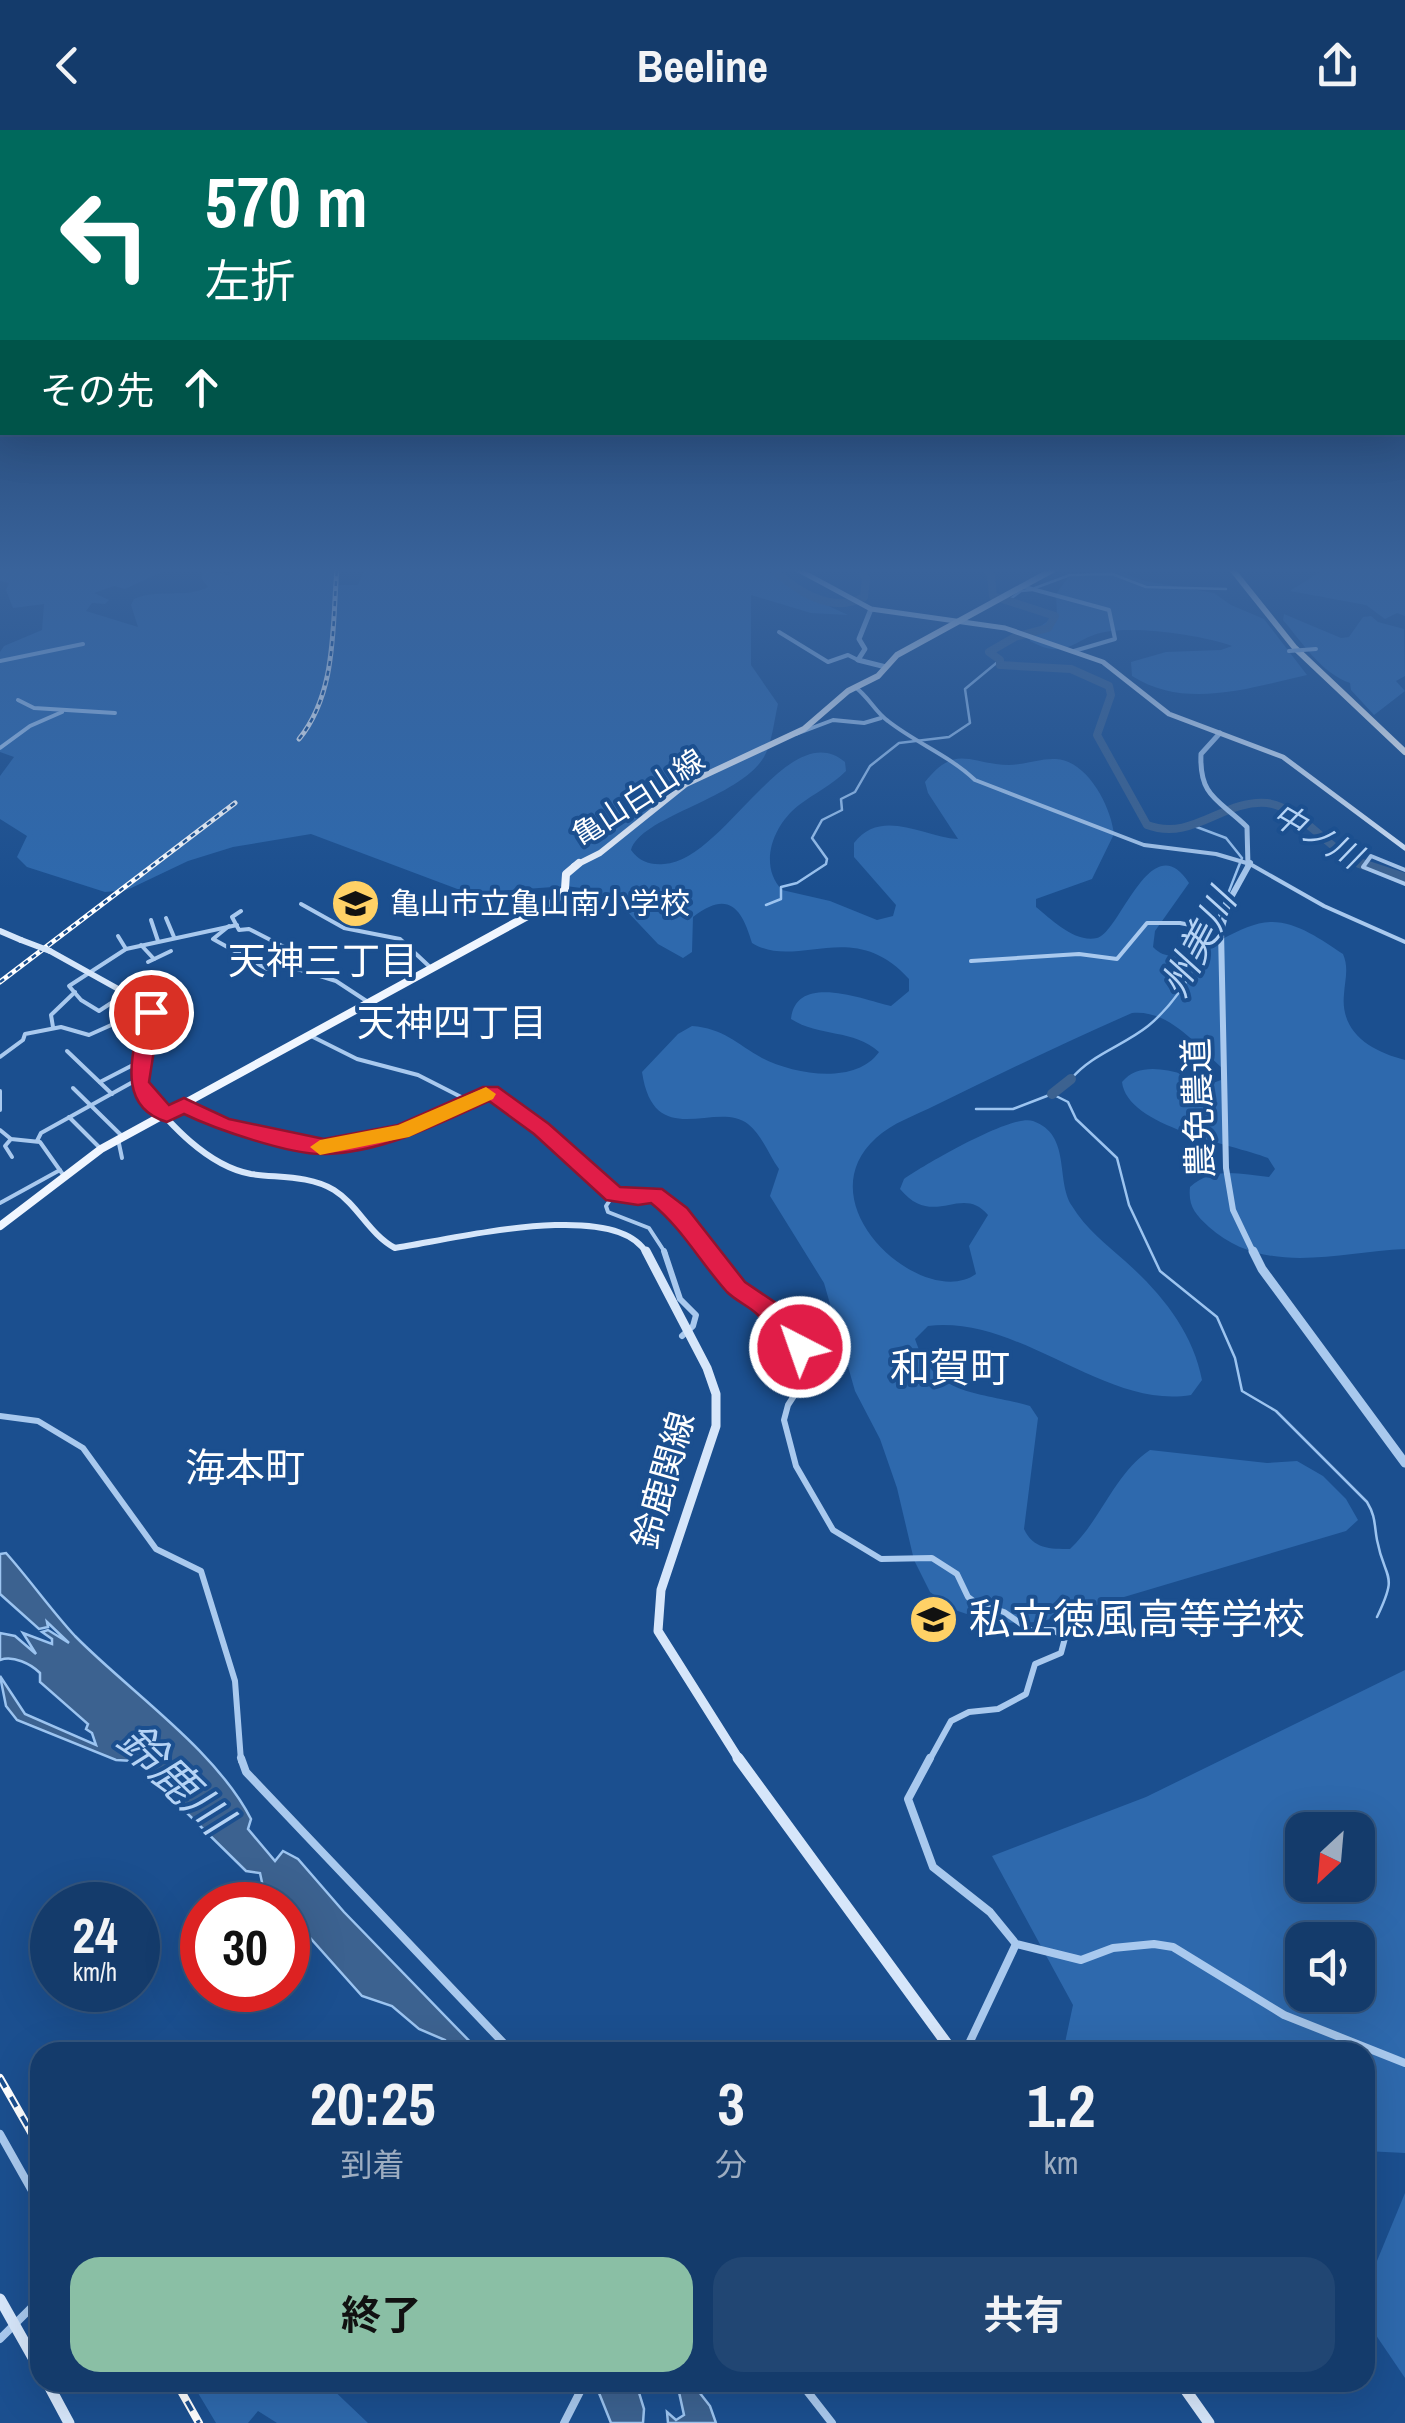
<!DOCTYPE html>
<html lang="ja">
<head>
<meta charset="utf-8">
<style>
	body { margin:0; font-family:"Archivo Narrow","Noto Sans JP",sans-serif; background:#214673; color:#f1f3f6; height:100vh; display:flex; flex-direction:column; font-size:38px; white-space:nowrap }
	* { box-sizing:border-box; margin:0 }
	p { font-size:32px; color:#9dadc1 }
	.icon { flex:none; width:55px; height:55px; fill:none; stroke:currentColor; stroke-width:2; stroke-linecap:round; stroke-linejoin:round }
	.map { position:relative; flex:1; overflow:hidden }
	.panel { position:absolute; left:30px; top:1912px; width:1345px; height:350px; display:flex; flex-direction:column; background:#143b6b; border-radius:30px; box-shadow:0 10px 40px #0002,0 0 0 2px #33557e }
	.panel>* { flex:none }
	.banner { position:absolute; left:0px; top:0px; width:1405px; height:305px; box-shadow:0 10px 40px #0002,0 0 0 2px #33557e; background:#00695c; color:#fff; overflow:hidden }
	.needle { width:65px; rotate:206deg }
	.tools { position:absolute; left:1285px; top:1682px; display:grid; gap:20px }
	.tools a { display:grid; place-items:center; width:90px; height:90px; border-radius:20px; background:#143b6b; box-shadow:0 10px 40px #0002,0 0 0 2px #33557e; font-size:50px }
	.speed { position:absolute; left:30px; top:1752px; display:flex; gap:20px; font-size:50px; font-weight:700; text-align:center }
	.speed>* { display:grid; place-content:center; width:130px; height:130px; border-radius:50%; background:#143b6b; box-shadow:0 10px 40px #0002,0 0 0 2px #33557e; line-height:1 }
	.speed small { font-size:25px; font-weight:400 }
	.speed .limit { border:15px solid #d22; background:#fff; color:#111 }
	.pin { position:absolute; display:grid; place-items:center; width:85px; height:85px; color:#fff; margin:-42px; border:5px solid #fff; border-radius:50%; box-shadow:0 2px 10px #0007 }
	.me { position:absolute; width:110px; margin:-55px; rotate:319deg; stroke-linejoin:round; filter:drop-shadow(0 0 8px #0008) }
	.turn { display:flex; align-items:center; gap:35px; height:210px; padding:0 40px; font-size:45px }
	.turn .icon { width:130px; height:130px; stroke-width:2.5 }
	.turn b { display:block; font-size:70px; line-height:85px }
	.then { display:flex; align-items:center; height:95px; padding:0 40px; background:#0003; gap:20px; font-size:38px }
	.eta { display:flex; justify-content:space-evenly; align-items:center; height:170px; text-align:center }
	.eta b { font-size:60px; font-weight:700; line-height:70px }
	.primary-button { display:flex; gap:20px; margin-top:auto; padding:20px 40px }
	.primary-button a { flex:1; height:115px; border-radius:30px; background:#8abfa5; color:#111; font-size:40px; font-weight:700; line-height:115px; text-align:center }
	.primary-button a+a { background:#214673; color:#f1f3f6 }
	header { display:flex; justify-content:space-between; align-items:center; height:130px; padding:0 40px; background:#143b6b; font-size:45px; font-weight:700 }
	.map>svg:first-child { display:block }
	.green { fill:#2e69ad; fill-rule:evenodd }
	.water { fill:#3c6290; stroke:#9cc4f0; stroke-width:2.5 }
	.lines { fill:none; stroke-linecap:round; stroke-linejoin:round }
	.stream { stroke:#9cc4f0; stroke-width:2.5 }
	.river-far1 { stroke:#3c6290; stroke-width:8 }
	.river { stroke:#3c6290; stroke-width:10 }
	.minor-far2 { stroke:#a9c9ee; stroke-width:4 }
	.minor-far1 { stroke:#a9c9ee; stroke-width:6 }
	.minor { stroke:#a9c9ee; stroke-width:8 }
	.tertiary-far2 { stroke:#a9c9ee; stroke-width:5 }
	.tertiary-far1 { stroke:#a9c9ee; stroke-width:6 }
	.tertiary { stroke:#a9c9ee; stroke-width:9 }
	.secondary-far3 { stroke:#d6e6fa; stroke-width:5 }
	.secondary-far2 { stroke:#d6e6fa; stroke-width:6 }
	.secondary-far1 { stroke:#d6e6fa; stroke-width:9 }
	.secondary { stroke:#d6e6fa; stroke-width:11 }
	.primary-far1 { stroke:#f0f6ff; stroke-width:6 }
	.primary { stroke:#f0f6ff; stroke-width:8 }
	.motorway { stroke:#fff; stroke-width:6 }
	.rail-far1-casing { stroke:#fff; stroke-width:5 }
	.rail-casing { stroke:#fff; stroke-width:8 }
	.rail-far1 { stroke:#1b4f8f; stroke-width:2.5; stroke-dasharray:5; stroke-linecap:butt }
	.rail { stroke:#1b4f8f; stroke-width:4; stroke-dasharray:11; stroke-linecap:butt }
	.minor-bridge { stroke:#a9c9ee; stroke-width:4 }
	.secondary-bridge { stroke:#d6e6fa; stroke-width:6 }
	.route { fill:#e11d48; stroke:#92132f; stroke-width:2.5 }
	.slow { fill:#f59e0b }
	.labels { text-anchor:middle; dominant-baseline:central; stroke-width:8; stroke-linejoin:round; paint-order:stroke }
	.far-street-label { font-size:30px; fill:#fff; stroke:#1b4f8f }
	.far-poi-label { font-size:30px; fill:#fff; stroke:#1b4f8f; text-anchor:start }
	.far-water-label { font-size:32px; font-style:italic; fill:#b5d3f5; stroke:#1b4f8f }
	.street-label { font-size:35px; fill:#fff; stroke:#1b4f8f }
	.water-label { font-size:38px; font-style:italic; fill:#b5d3f5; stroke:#1b4f8f }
	.neighbourhood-label { font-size:38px; fill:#fff; stroke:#1b4f8f }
	.quarter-label { font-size:40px; fill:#fff; stroke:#1b4f8f }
	.near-poi-label { font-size:42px; fill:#fff; stroke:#1b4f8f; text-anchor:start }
	.near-water-label { font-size:45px; font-style:italic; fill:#b5d3f5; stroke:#1b4f8f }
</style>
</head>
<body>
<header><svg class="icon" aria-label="back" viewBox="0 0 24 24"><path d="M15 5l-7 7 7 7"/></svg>Beeline<svg class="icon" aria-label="share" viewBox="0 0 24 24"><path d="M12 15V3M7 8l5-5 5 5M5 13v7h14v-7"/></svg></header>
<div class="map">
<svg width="1405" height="2293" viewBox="0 0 1405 2293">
	<rect width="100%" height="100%" fill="#1b4f8f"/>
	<g class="green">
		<path d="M0 438H170L125 459 114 456 94 463 109 470 105 474 92 473 86 481 138 497 131 475 134 469C159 458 185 469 208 457L201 448 203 441 228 445 245 438H333V455H358L365 438H764L792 459 848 485 811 483 751 465V535L778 574C774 591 772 613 764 627 739 669 641 686 631 720 640 732 650 735 664 734 724 731 789 584 845 632L846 641C832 655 815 663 799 675 773 695 758 735 782 760L830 771 877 790 893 786 896 775 854 727V713C881 677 924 707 958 709L928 663 925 652C956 613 969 634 1009 635 1024 635 1040 628 1056 629 1088 631 1111 677 1114 704L1092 749 1036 769V777C1052 790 1075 813 1097 808 1120 803 1151 694 1189 753L1155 801 1153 817C1181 847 1234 792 1270 792 1296 791 1322 810 1343 824 1349 838 1345 849 1344 864 1340 903 1371 921 1405 930V1119C1338 1122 1265 1147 1209 1097 1195 1084 1188 1076 1190 1057 1213 1036 1240 1044 1269 1047L1275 1039 1268 1028C1232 1014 1127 997 1122 952 1144 926 1185 946 1213 953L1221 950 1222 938C1197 915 1168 879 1132 883 1066 912 1001 943 936 975 916 985 892 993 876 1008 802 1075 924 1181 976 1144L969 1116 988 1085C961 1053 934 1100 900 1059L904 1049C924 1035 1013 983 1033 991 1072 1005 1055 1050 1072 1076 1086 1099 1106 1114 1125 1131 1161 1163 1193 1202 1202 1250L1191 1265C1105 1280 1021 1185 928 1196L915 1209C934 1267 978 1261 1030 1276L1038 1288 1024 1399C1033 1419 1050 1419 1070 1419 1101 1390 1115 1343 1150 1320L1267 1333 1297 1331 1323 1346 1346 1369 1358 1390 1346 1401 1040 1492 993 1493 955 1480 930 1462 914 1430 897 1358 880 1309 855 1261 824 1153 770 1066 779 1039C769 1025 762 1005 748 994 716 969 654 1023 642 942L678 904 692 896C723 898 737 914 762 928 795 945 856 955 879 922 854 899 819 907 791 889 796 842 864 870 891 876L909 861V849C853 786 797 841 752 813 742 779 729 759 693 787L692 822 683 828 658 814 623 777 585 759 567 756 468 763 311 704 233 717 188 731 127 760 105 762 27 737 17 727 27 706 0 689V646L14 627 0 622V522L4 516 42 500 44 474 13 478 6 460 9 453 0 451Z"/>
		<path d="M1326 438H1405V486L1397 483 1385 489 1366 475 1290 461Z"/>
		<path d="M1111 439 1145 451 1214 463 1231 475 1264 489 1307 545C1250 558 1185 580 1132 546L1131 532 1166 522 1221 520 1232 516C1201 505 1137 496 1105 502 1074 507 1068 532 1030 511L1029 504 1057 485 1056 464 1069 446Z"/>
		<path d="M1284 484 1341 508 1349 507 1363 487 1371 486 1378 492 1404 499 1405 546 1396 551 1405 561 1374 585 1351 560 1350 553C1321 543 1302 512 1283 490Z"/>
		<path d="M1405 1540V2023L1365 2021V1922H1063L1073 1875 992 1726 1146 1667ZM1302 1700H1358V1755H1302ZM1302 1810H1358V1865H1302Z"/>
		<path d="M1405 2063V2248L1365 2189V2160Z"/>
		<path d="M192 2253H326L368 2293H277L258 2281 248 2293H216Z"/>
	</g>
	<g class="water">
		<path d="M6 1423C30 1450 51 1480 75 1506 130 1562 215 1619 251 1689L248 1699 275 1731 283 1721 298 1729 344 1782 480 1922H455L445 1910 419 1899 392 1876 362 1866 288 1783V1775H280L263 1757 260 1743 246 1741 134 1631 116 1630 17 1590 6 1576 0 1546 25 1584 96 1615 92 1603 86 1599 88 1594 40 1552V1543C31 1534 13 1525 0 1530V1503L15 1506 36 1524 23 1503 52 1514V1509L42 1502 48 1500 69 1513 47 1492 48 1497 39 1499 0 1464V1424Z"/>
		<path d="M595 2253H636L644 2279 643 2293H611Z"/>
		<path d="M677 2253H692L710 2276 716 2293H668L667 2282 676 2290 684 2285Z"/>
	</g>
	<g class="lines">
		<g class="stream">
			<path d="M1035 458 1070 445 1112 444 1146 457 1226 459"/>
			<path d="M1009 470 1021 461 1032 460"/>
			<path d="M766 775 781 769V757L797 753 826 734 827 729 812 708 822 690 842 680 841 669 855 662 870 636 899 613 949 607 970 593 965 559 1000 530"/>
			<path d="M1071 949C1092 924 1123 916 1148 896 1197 856 1219 785 1242 728L1226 708 1194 696"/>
			<path d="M976 979H1013L1052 964 1068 972 1076 989 1117 1028 1129 1075 1160 1141 1217 1187 1235 1228 1242 1261 1276 1281 1367 1372C1376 1387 1374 1394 1377 1410 1385 1452 1399 1441 1377 1487"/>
		</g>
		<g class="river-far1">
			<path d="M771 438C796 460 831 485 864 467L866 449 861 438"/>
			<path d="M985 438 991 445 993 466 1055 486 1048 498 1015 507 989 522 1000 530V535L1071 539 1109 556 1111 565 1097 605 1147 695C1193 712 1223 669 1267 673 1301 677 1329 722 1365 736"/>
		</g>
		<g class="river">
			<path d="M1359 733 1405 748"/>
			<path d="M1052 964 1071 949"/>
		</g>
		<g class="minor-far2">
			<path d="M1021 456 1109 480 1115 509 1074 521"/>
			<path d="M779 502 828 532 848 525 858 530"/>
			<path d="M0 531 83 514"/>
			<path d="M855 557C869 567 875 582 888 591 916 613 950 626 975 650L1144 715 1216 724 1250 734 1324 776 1405 812"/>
			<path d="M18 570 34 578 115 583"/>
			<path d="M796 604 833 590 864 593 881 588"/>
			<path d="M0 618 30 596 62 582"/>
			<path d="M1405 740 1371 726 1363 737 1405 754"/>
			<path d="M301 774 344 798 400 809 431 838"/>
			<path d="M166 788 174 807"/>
			<path d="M151 790 158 811"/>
			<path d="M229 796 213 809 267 839 290 824 292 821 249 799 239 800 232 787 241 781"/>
			<path d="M118 806 126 819"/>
			<path d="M141 815 154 829"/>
			<path d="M971 831 1079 824 1117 829 1147 793H1180L1221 801"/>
			<path d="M148 832 171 821"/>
			<path d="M278 833 336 851 368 872"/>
			<path d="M125 864 99 881 81 870 69 856 126 819 237 795"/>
			<path d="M53 897 51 885 75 862"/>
			<path d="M311 906 357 929 418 945 471 972"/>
			<path d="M67 921 112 964"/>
			<path d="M0 927 23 910 25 904 61 897 89 905 147 879"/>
			<path d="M100 952 131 936"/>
			<path d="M73 958 123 1007"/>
			<path d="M0 961V980"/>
			<path d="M184 976C218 992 286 1016 324 1017 376 1018 444 983 491 962L542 999 614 1064H655L679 1085 710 1124"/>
			<path d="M69 987 101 1019"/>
			<path d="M0 1000 11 1009 40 1012 64 1046"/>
			<path d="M11 1009 5 1016 12 1027"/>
			<path d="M118 1009 122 1028"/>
			<path d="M37 1011 41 1003 131 953"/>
			<path d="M614 1064 606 1076 608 1082 649 1098 666 1124"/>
			<path d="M0 1073 60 1040"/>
		</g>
		<g class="minor-far1">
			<path d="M664 1121 680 1169 696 1185 693 1196 682 1206"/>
			<path d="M708 1121 739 1160 772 1184 791 1213 811 1216 816 1232 788 1275 784 1290 796 1336 833 1400 881 1429 932 1428 957 1444 968 1467 976 1473 1004 1482 1030 1500H1054L1065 1508 1061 1523 1035 1534 1026 1564 998 1579 969 1582 951 1591 929 1631"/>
			<path d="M0 1286 38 1291 83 1318 156 1419 201 1441 235 1551 241 1631"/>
		</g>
		<g class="minor">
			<path d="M241 1628 246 1642 512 1922"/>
			<path d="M930 1628 908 1669 933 1737 990 1782 1016 1814 1081 1830 1113 1818 1154 1814 1173 1817 1284 1885 1405 1933"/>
			<path d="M965 1922 1016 1814"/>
			<path d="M0 2004 40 2075"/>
			<path d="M0 2209 40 2169"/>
			<path d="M800 2252 832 2293"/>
			<path d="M564 2293 585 2252"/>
		</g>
		<g class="tertiary-far2">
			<path d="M871 479 859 509 865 519 858 530 886 537"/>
			<path d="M1220 603 1201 624C1199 668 1220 670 1247 697L1248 736"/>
		</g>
		<path class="tertiary-far1" d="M1250 733 1229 771 1221 801 1226 1038 1233 1080 1254 1124"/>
		<path class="tertiary" d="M1253 1121 1262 1139 1405 1333"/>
		<path class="secondary-far3" d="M795 438 871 479 1005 498 1103 532 1169 584 1283 627 1405 718"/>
		<g class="secondary-far2">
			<path d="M0 801 21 810"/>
			<path d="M50 821 147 875C156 904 137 931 142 960 169 993 207 1036 251 1044 278 1048 309 1045 334 1060 358 1075 369 1104 395 1118 450 1110 617 1067 647 1124"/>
		</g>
		<path class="secondary-far1" d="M646 1121 707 1238 716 1264V1296L661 1460 658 1501 740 1631"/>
		<g class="secondary">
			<path d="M738 1628 953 1922"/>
			<path d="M0 2169 40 2240"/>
			<path d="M47 2252 69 2293"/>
			<path d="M1180 2252 1209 2293"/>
		</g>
		<path class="primary-far1" d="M574 736 600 723 686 654 804 599 848 561 878 546 897 525 1056 438"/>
		<path class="primary" d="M0 1096 101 1019 555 771 565 759 566 744 579 733"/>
		<path class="motorway" d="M1231 438 1295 518 1405 622"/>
		<defs>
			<g id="rail-far1">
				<path d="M299 609C337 562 332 497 337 438"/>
				<path d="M0 852 235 673"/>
			</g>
			<g id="rail">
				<path d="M0 1948 40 2018"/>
				<path d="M176 2252 199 2293"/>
			</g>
		</defs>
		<use href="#rail-far1" class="rail-far1-casing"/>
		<use href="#rail" class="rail-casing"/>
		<use href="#rail-far1" class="rail-far1"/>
		<use href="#rail" class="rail"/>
		<path class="minor-bridge" d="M1289 521 1316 519"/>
		<path class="secondary-bridge" d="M21 810 50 821"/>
	</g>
	<linearGradient id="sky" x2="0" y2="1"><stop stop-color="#0f2b4f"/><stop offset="0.58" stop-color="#39639b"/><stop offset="1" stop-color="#39639b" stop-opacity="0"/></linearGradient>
	<rect width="1405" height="759" fill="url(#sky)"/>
	<path class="route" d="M151 875 160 882 149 952 169 975 184 968 229 989 324 1009 398 995 483 957H498L549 994 620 1057 662 1059 687 1078 745 1152 776 1173 799 1206 809 1210 812 1217 809 1224C781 1233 774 1200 758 1185 749 1176 736 1171 727 1162 700 1132 682 1098 651 1073L638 1075 606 1070 534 1004 489 971C438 994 384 1022 326 1024 293 1026 215 999 184 984L167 992C114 976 134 921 141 882Z"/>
	<path class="slow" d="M486 957 496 964 493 969 409 1007 320 1025 310 1017 320 1010 398 995Z"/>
	<defs>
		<symbol id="school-disc" viewBox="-11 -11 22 22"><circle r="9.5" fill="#ffd166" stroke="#1b4f8f"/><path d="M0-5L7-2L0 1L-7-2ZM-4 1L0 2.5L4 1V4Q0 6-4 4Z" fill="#111"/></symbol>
	</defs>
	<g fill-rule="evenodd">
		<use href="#school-disc" x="328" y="746" width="55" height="55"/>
		<use href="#school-disc" x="906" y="1462" width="55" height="55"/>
	</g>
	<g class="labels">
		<g class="far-street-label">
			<text transform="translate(638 667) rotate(-33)">亀山白山線</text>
		</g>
		<g class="far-poi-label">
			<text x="390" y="773">亀山市立亀山南小学校</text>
		</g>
		<g class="far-water-label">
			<text transform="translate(1317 705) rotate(30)">中ノ川</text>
		</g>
		<g class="street-label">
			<text transform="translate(1198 978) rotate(-92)">農免農道</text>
			<text transform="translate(663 1350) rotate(-74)">鈴鹿関線</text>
		</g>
		<g class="water-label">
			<text transform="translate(1198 813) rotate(-62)">州美川</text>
		</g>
		<g class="neighbourhood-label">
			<text x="323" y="830">天神三丁目</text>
			<text x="452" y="892">天神四丁目</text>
		</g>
		<g class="quarter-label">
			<text x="950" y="1237">和賀町</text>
			<text x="245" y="1337">海本町</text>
		</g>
		<g class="near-poi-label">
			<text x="969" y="1489">私立徳風高等学校</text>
		</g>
		<g class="near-water-label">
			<text transform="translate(175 1648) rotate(44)">鈴鹿川</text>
		</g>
	</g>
</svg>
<div class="tools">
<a><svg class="needle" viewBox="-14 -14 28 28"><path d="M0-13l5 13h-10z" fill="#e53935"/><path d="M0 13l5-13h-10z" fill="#9dadc1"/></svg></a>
<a><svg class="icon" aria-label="sound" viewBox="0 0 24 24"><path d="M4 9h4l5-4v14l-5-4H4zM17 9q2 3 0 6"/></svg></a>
</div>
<div class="speed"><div>24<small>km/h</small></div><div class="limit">30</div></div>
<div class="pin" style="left:151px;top:882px;background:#d93025"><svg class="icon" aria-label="arrive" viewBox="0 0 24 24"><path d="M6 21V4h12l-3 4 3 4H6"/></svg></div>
<svg class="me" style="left:800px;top:1217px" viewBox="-20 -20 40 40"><circle r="17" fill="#e11d48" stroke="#fff" stroke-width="3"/><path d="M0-11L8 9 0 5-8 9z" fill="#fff"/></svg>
<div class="banner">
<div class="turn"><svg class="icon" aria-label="left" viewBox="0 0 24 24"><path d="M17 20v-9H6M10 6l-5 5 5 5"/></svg><div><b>570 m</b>左折</div></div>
<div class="then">その先<svg class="icon" aria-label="ahead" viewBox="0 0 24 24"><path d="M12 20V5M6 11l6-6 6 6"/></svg></div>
</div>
<section class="panel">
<div class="eta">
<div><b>20:25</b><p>到着</p></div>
<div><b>3</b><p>分</p></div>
<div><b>1.2</b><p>km</p></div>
</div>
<div class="primary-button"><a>終了</a><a>共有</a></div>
</section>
</div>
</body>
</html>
